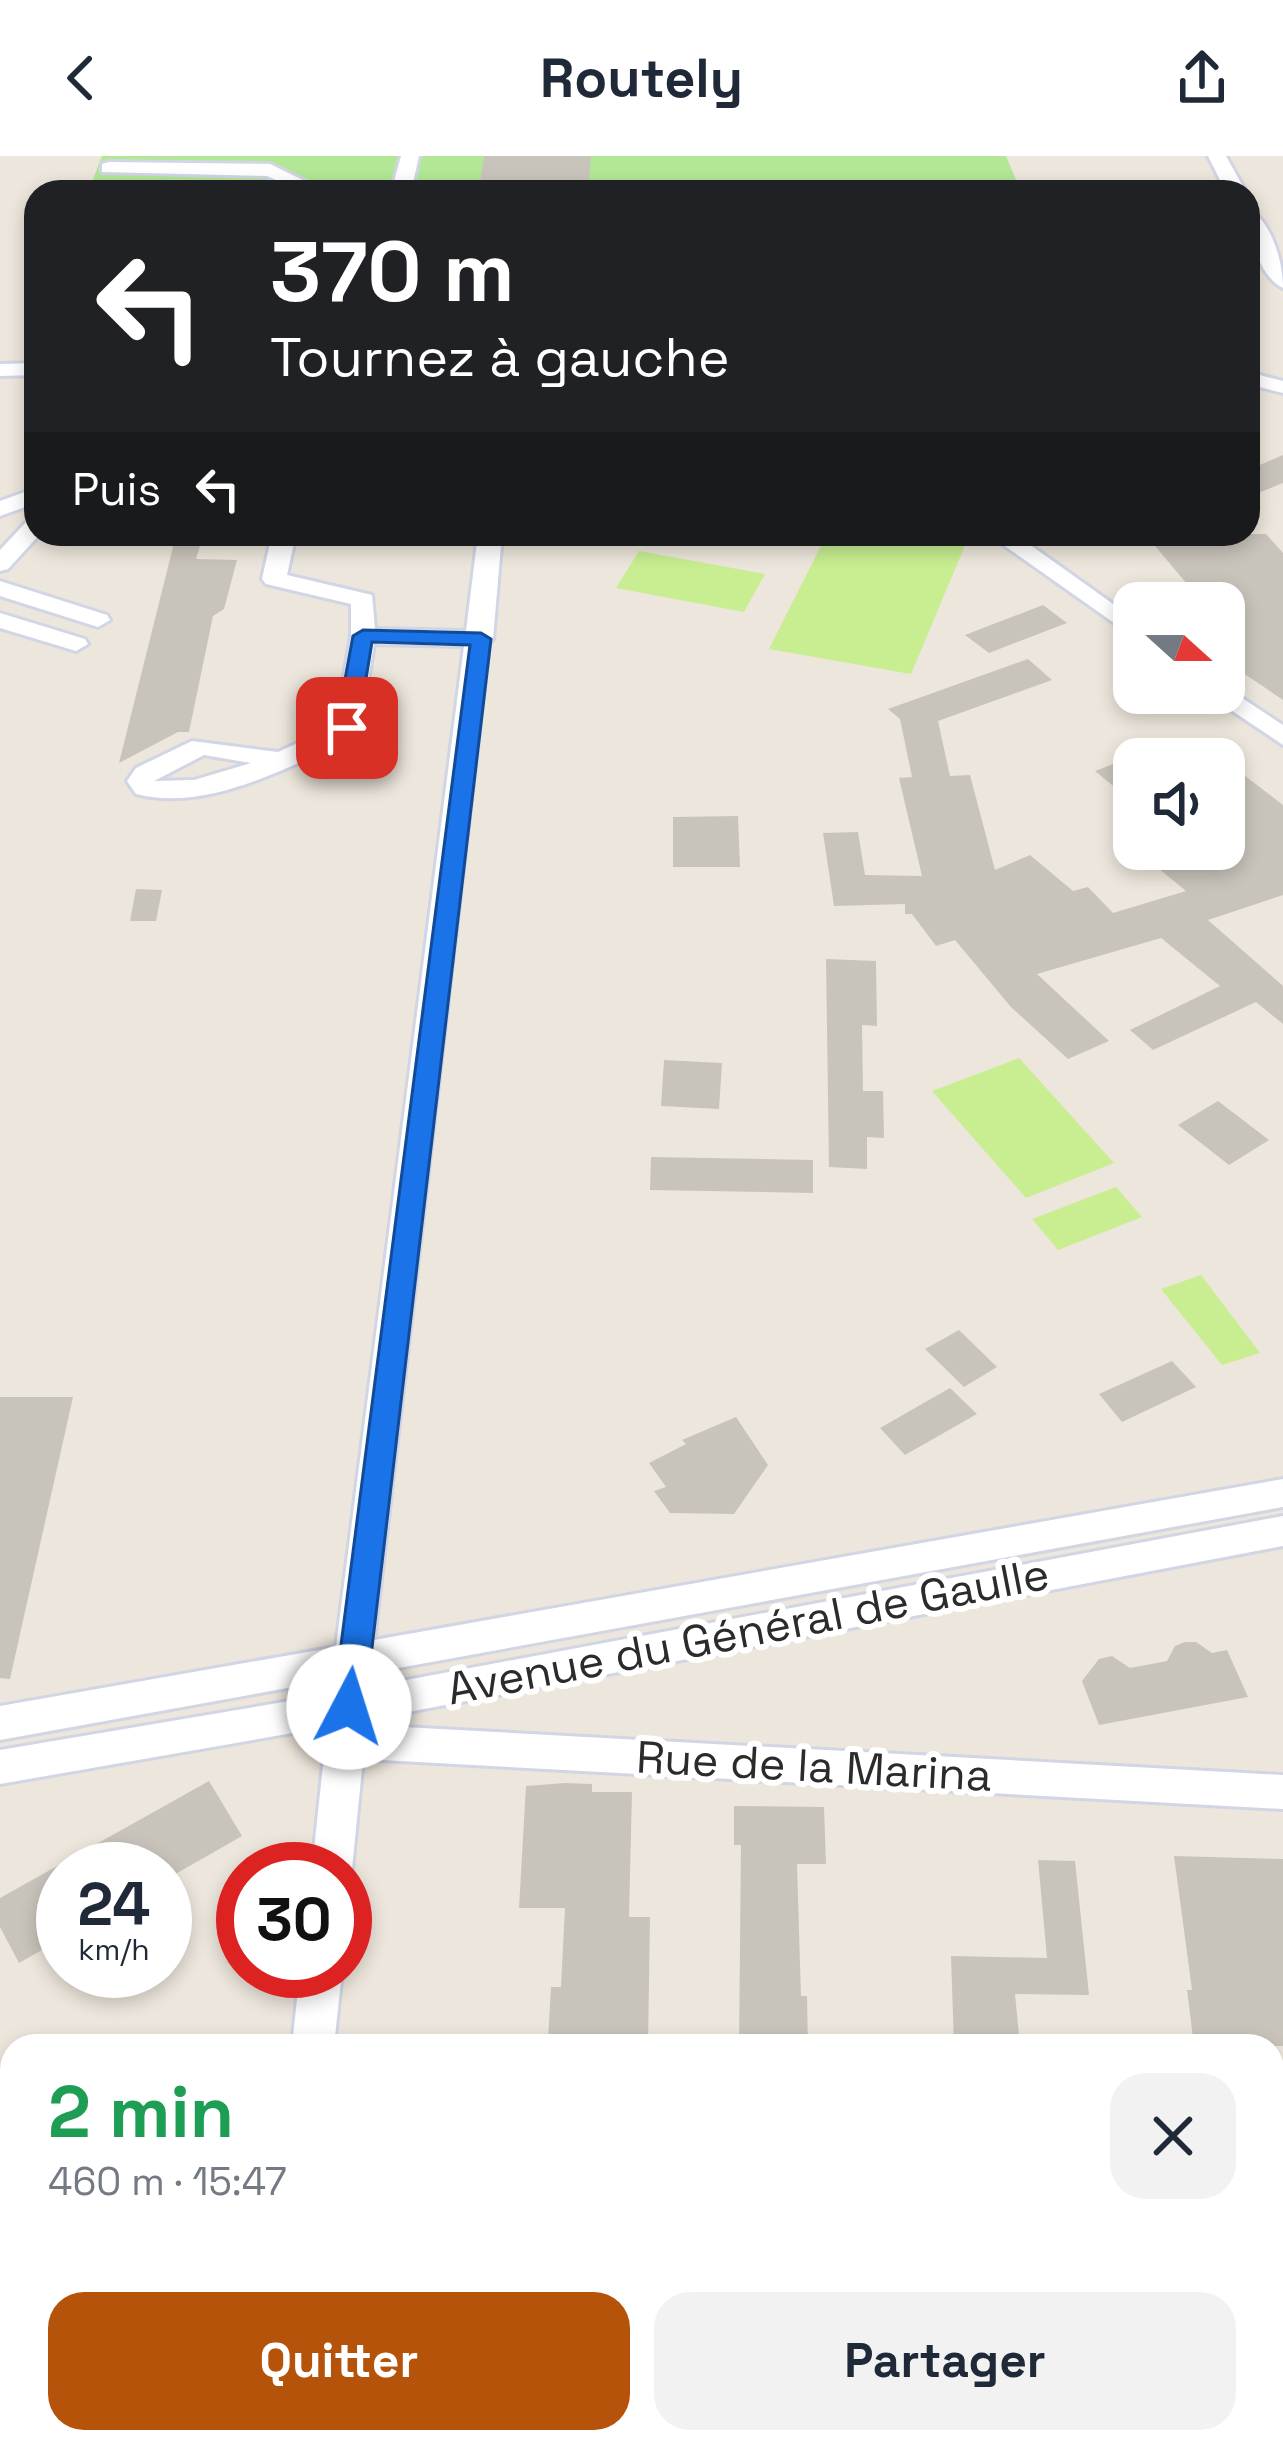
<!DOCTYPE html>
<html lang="fr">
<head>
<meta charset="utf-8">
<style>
	body { margin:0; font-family:"Space Grotesk",sans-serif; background:#f2f2f3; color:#1f2937; height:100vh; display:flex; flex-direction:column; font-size:45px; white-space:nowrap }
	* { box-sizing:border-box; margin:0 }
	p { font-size:39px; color:#747a83 }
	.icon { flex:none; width:66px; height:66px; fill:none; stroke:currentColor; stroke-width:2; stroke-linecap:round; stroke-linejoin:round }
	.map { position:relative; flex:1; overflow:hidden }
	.drawer { position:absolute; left:0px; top:1878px; width:1284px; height:420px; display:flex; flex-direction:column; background:#fff; border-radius:36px 36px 0 0; box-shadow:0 6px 18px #0003 }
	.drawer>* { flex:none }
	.top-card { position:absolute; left:24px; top:24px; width:1236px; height:366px; border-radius:36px; box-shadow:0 6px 18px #0003; background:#202124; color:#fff; overflow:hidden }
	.needle { width:78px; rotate:111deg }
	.buttons { position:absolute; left:1113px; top:426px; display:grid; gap:24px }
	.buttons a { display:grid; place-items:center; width:132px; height:132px; border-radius:24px; background:#fff; box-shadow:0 6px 18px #0003; font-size:60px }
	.speed { position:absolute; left:36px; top:1686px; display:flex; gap:24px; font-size:60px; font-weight:700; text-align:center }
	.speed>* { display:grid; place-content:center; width:156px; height:156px; border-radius:50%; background:#fff; box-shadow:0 6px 18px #0003; line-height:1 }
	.speed small { font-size:30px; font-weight:400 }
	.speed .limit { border:18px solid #d22; background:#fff; color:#111 }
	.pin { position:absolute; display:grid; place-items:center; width:102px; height:102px; color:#fff; margin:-51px; border-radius:24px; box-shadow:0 6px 18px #0006 }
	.me { position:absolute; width:132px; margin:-66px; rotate:5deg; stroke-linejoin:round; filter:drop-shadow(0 0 9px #0008) }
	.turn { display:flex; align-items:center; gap:42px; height:252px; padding:0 48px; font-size:54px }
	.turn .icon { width:156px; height:156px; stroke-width:2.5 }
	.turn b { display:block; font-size:84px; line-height:102px }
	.then { display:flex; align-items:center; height:114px; padding:0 48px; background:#0003; gap:24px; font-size:45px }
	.round { display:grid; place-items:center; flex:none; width:126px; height:126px; border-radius:36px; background:#f2f2f3 }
	.overview { display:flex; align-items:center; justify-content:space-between; height:204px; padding:0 48px }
	h1 { font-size:72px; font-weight:800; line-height:90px; color:#1e9e55 }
	.primary-button { display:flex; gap:24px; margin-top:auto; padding:24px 48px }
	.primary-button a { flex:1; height:138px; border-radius:36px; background:#b45309; color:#fff; font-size:48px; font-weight:800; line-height:138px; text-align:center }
	.primary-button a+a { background:#f2f2f3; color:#1f2937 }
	header { display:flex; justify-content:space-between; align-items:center; height:156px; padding:0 48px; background:#fff; font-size:54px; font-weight:800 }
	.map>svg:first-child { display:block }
	.green { fill:#b2e796 }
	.pitch { fill:#c8ee91 }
	.building { fill:#c9c4bb }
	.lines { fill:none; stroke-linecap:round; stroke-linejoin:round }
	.minor-casing { stroke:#d1d5e4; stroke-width:6 }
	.minor { fill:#fff; fill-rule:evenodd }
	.route { fill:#1a73e8; stroke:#114b97; stroke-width:3 }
	.labels { text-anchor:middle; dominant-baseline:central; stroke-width:12; stroke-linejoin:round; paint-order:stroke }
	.street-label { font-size:45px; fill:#2b2b2b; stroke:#fff }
</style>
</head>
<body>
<header><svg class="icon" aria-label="back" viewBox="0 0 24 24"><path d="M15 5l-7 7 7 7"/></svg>Routely<svg class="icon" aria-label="share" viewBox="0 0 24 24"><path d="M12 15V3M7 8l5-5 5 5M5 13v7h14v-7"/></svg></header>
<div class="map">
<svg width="1283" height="2298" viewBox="0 0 1283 2298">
	<rect width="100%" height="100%" fill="#ede6dc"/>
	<path class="green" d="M102 0H1006L1019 31 1048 36H88Z"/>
	<g class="pitch">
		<path d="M827 378H912L966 387 911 518 769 493Z"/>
		<path d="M639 395 765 418 744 456 616 432Z"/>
		<path d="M1019 902 1114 1007 1026 1042 932 935Z"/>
		<path d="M1116 1031 1142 1061 1058 1094 1032 1063Z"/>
		<path d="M1201 1119 1260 1197 1222 1209 1161 1133Z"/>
	</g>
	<g class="building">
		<path d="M484 0H591L588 34H479Z"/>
		<path d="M1283 299V327L1248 341V314Z"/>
		<path d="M1145 378H1266L1283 397V544L1224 504V447H1203Z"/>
		<path d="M174 387H201L196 403 237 404 224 453 213 460 189 576H178L119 607Z"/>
		<path d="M1043 449 1067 467 989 497 965 479Z"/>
		<path d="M1028 503 1052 524 938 565 950 620 970 619 995 714 1030 699 1073 735 1088 731 1113 757 1186 735 1148 704 1180 693H1224V622L1240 616 1283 649V739L1208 764 1283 830V868L1256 846 1153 894 1130 874 1220 830 1161 782 1037 818 1109 885 1068 903 1011 851 955 784 936 790 912 758H905V748L834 750 823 677 858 676 865 719 922 720 899 622 912 621 900 563 888 553Z"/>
		<path d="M1134 600V647L1095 615Z"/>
		<path d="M738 660 740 711H673V661Z"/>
		<path d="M136 733 162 734 156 765H130Z"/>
		<path d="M826 803 876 805 877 870 862 869 863 935H883L884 982 867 981V1013L829 1011Z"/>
		<path d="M664 904 722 907 719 953 661 950Z"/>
		<path d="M1218 945 1269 984 1229 1009 1178 969Z"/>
		<path d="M651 1001 813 1004V1037L650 1034Z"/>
		<path d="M959 1174 997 1211 964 1231 925 1193Z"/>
		<path d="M1172 1205 1196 1231 1122 1266 1099 1238Z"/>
		<path d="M950 1232 977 1258 905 1299 880 1272Z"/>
		<path d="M0 1241H73L10 1523 0 1522Z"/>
		<path d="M736 1261 768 1309 734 1358 670 1357 654 1335 666 1331 649 1307 686 1288 682 1284Z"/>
		<path d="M1185 1486H1196L1212 1497 1227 1494 1248 1541 1099 1569 1082 1525 1099 1503 1112 1500 1130 1512 1167 1505 1175 1490Z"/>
		<path d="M209 1625 242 1680 165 1724V1713H63V1782L19 1807 0 1771V1742Z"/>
		<path d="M565 1627 592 1628V1636H632L629 1761H650L648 1890H558V1884H548L551 1831H561L565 1752H519L526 1630Z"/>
		<path d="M734 1650 824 1651 826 1708H797L801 1840H807L808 1890H739L741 1689H734Z"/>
		<path d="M1174 1700 1283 1703V1890H1194L1187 1834H1192Z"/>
		<path d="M1038 1704 1075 1705 1089 1839 1015 1838 1020 1890H954L951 1800 1047 1802Z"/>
	</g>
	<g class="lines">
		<defs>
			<g id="minor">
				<path d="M401 0H419L411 36H391Z"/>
				<path d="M1208 0H1226L1246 36H1226Z"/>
				<path d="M109 6 270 8 327 36H302L267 20 102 16V8Z"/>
				<path d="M1248 53C1272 65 1283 107 1283 132 1259 121 1248 78 1248 53Z"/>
				<path d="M36 207V219L0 220V208Z"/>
				<path d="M1248 216 1283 225V237L1248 228Z"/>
				<path d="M36 332V347L0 360V345Z"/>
				<path d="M36 362V378H40L8 413 0 415V394L28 364Z"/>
				<path d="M272 378H296L287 419 372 439 375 473 466 475 478 378H502L493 483 489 488 374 1484 1283 1323V1351L371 1517 369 1531 1283 1360V1390L366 1564V1569L1283 1619V1653L363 1603 352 1713 345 1726V1713H312L327 1571 0 1628V1594L331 1538 332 1524 0 1584V1550L336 1491 464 490 374 488 360 572 346 586C282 613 207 656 136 638L127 625 136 612 192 585 278 596 335 570 351 480V448L266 428 262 423ZM204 599 251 607 194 624 154 625Z"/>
				<path d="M988 378H1015L1134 463V481Z"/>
				<path d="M0 425 107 459 110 464 98 471 0 440Z"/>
				<path d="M0 457 85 483 88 488 76 495 0 472Z"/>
				<path d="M1224 530 1283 569V589L1213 542 1209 537H1224Z"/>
				<path d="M300 1815H342L334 1890H292Z"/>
				<path d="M0 2254H12V2286H32L29 2295 0 2298Z"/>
				<path d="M110 2286H391L396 2298H115Z"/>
			</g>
		</defs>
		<use href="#minor" class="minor-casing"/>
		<use href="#minor" class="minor"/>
	</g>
	<path class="route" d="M363 474 481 477 491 483 365 1551 360 1560 349 1564 338 1560 333 1551 470 489 372 486 358 572 347 578 336 572 353 480Z"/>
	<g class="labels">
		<g class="street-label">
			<text transform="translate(748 1475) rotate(-11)">Avenue du Général de Gaulle</text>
			<text transform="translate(814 1610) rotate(3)">Rue de la Marina</text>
		</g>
	</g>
</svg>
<div class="buttons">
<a><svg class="needle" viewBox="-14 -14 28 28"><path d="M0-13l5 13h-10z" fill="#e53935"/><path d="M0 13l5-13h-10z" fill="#747a83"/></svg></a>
<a><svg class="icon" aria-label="sound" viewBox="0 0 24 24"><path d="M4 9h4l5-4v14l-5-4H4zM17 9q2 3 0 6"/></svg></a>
</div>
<div class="speed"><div>24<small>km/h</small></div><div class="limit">30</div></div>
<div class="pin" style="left:347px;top:572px;background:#d93025"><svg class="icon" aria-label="arrive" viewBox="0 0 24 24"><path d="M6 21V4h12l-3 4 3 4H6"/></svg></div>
<svg class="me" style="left:349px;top:1551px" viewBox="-20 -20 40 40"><circle r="19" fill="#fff"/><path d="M0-13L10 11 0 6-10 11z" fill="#1a73e8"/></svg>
<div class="top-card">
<div class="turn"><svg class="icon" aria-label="left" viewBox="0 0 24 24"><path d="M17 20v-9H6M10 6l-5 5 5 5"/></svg><div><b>370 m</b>Tournez à gauche</div></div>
<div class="then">Puis<svg class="icon" aria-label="left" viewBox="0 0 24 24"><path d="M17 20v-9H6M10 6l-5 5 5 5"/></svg></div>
</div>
<section class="drawer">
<div class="overview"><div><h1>2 min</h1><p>460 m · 15:47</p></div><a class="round"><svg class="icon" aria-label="close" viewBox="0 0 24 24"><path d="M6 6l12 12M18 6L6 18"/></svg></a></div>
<div class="primary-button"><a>Quitter</a><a>Partager</a></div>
</section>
</div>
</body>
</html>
